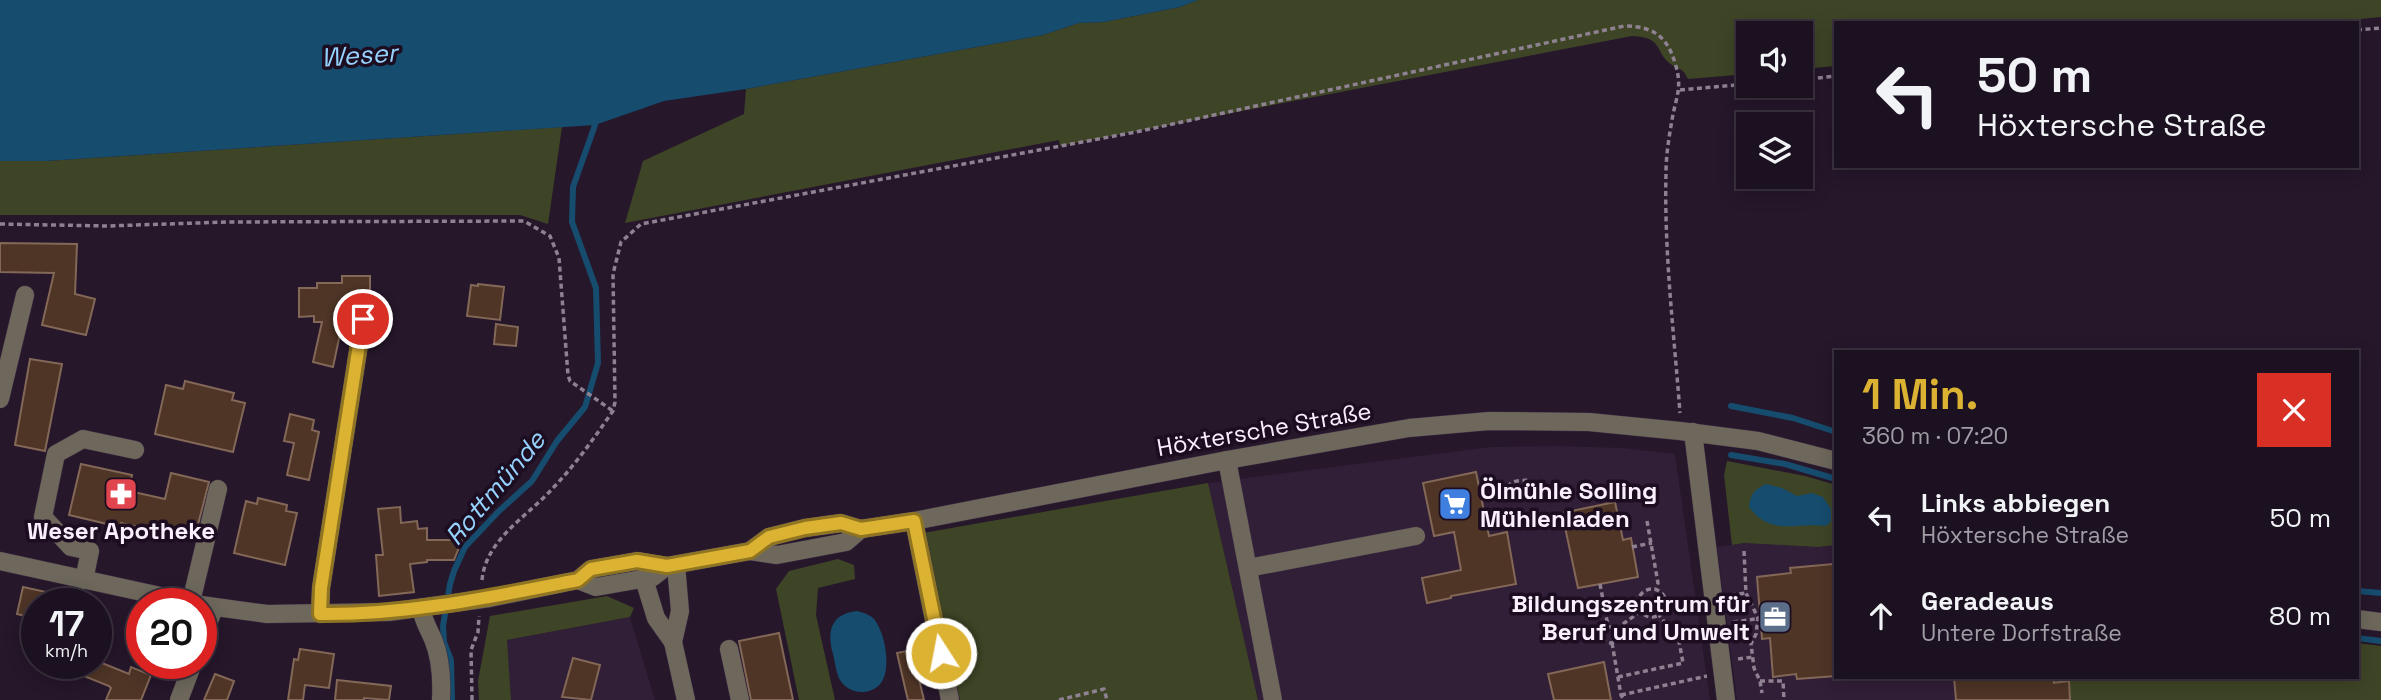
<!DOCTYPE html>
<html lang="de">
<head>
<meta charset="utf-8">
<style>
	body { margin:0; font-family:"Space Grotesk",sans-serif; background:#251a29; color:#f1f3f6; height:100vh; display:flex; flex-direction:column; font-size:26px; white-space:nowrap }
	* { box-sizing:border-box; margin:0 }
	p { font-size:23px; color:#a09da5 }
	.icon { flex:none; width:38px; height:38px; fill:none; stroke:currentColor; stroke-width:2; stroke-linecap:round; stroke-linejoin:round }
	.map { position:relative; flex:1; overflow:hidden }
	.sheet { position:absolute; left:1834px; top:350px; width:525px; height:329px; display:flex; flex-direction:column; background:#1c1120; border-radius:0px; box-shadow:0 4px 18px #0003,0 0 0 2px #3a313e }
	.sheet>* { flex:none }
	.hud { position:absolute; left:1834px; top:21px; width:525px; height:147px; border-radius:0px; box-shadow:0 4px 18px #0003,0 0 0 2px #3a313e; background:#1c1120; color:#f1f3f6; overflow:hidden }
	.buttons { position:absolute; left:1736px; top:21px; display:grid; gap:14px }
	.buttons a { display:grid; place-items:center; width:77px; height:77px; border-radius:0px; background:#1c1120; box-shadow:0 4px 18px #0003,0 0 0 2px #3a313e; font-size:35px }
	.speed { position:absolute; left:21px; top:588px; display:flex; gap:14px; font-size:35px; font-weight:700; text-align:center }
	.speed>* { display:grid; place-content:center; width:91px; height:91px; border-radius:50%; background:#1c1120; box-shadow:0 4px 18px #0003,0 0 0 2px #3a313e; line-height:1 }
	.speed small { font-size:18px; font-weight:400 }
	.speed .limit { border:10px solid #d22; background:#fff; color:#111 }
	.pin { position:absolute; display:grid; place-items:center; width:60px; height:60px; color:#fff; margin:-30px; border:4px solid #fff; border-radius:50%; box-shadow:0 2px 7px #0007 }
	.me { position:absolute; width:77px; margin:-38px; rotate:349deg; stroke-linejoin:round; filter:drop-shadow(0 0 5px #0008) }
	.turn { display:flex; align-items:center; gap:24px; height:147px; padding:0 28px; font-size:32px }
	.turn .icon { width:91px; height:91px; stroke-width:2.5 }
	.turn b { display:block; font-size:49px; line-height:60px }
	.round { display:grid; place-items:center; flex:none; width:74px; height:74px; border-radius:0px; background:#251a29 }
	.summary { display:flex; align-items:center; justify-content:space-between; height:119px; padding:0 28px }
	h1 { font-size:42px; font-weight:700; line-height:52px; color:#dcb233 }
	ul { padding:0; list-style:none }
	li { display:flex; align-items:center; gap:21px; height:98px; padding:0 28px }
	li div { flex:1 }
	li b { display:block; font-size:26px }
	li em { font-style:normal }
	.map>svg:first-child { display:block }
	.built { fill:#311e37 }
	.green { fill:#3e4526 }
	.water { fill:#164c6e }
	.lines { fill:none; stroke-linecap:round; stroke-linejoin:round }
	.stream { stroke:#164c6e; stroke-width:6 }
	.building { fill:#4e3526; stroke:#836757; stroke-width:2 }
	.minor-casing { stroke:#403144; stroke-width:19 }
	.path { stroke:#8e8192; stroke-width:3.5; stroke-dasharray:5 3.5; stroke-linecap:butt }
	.minor { stroke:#6e685c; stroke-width:18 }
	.route-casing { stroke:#8f7421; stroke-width:18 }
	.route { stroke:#dcb233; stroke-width:12 }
	.labels { text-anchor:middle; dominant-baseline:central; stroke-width:7; stroke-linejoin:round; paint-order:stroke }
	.street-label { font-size:24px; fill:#fbf0fe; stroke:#1c0d21 }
	.poi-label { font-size:24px; font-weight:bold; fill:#fbf0fe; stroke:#1c0d21; text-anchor:start }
	.water-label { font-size:26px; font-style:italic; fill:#96d3fe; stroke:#1c0d21 }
</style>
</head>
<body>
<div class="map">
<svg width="2381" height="700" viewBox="0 0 2381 700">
	<rect width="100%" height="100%" fill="#26172b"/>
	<g class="built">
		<path d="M1559 446 1624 448 1675 454 1710 700H1258L1208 483 1491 447Z"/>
		<path d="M1744 543 1818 547 1836 545V677H2053L2054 683 2069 681 2070 700H1737L1717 547Z"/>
		<path d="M630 617 655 700H511L506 640Z"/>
	</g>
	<g class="green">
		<path d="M1198 0H2381V17L2320 23H1836V66L1801 69V33H1748V74L1688 79C1682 67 1681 71 1672 65 1653 52 1666 38 1632 36L1060 146 1059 140 625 223 643 161 744 114 746 89 1043 35 1079 23 1104 22 1180 7Z"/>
		<path d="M562 127 548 224 520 215H0V161H46Z"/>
		<path d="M1727 461 1805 476 1836 485V545L1818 547 1744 543 1732 545 1724 475Z"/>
		<path d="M1208 483 1258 700H960L923 533Z"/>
		<path d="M838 559 854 565 855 579 818 588 816 615 835 700H799L776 589 789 571Z"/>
		<path d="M607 596 634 608 630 617 507 640 511 700H479L478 681 490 616Z"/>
		<path d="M2357 643 2381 646V700H2070L2069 682 2054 683 2053 677H2357Z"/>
	</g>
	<g class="water">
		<path d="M0 0H1198L1180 7 1104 22 1079 23 1043 35 746 89 664 101 595 125 46 161H0Z"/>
		<path d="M1766 484 1782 488 1797 496 1812 493 1823 497 1831 509V521L1826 526C1796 522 1771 537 1749 507 1750 494 1755 489 1766 484Z"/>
		<path d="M857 611C862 612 867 614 872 617 885 629 892 669 881 683 871 696 849 695 840 680 836 673 835 662 833 654 827 632 830 614 857 611Z"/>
	</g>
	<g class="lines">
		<g class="stream">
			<path d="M1731 406 1793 418 1836 432"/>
			<path d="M1731 455 1785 464 1836 479"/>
			<path d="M2357 591 2381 593"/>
			<path d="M2357 638 2381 641"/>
			<path d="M452 700 451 660 444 642 443 626 450 584 454 571 465 547 498 512 532 481 557 441 585 407 598 363 596 288 572 222 573 187 595 125 593 118"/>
		</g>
	</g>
	<g class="building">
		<path d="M0 243 77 244 75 294 95 299 86 335 42 325 54 273 0 272Z"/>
		<path d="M342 276H370V299H344V315L333 367 313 362 322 322H314V316L299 317V288H317V283H342Z"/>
		<path d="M478 284 504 287 500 320 467 316 471 285 478 286Z"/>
		<path d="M496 324 518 327 516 346 494 344Z"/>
		<path d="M30 359 62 364 45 451 15 445Z"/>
		<path d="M185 381 234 393 232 400 245 403 233 452 155 434 166 385 183 389Z"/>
		<path d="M290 414 314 420 312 430 319 432 309 480 287 475 294 443 284 441Z"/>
		<path d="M81 464 132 475 129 491 165 499 171 473 209 482 194 540 121 523 120 527 69 515Z"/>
		<path d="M1476 472 1489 536 1507 532 1516 584 1451 596V598L1427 603 1422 578 1461 570 1454 532 1434 536 1423 483Z"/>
		<path d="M258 498 287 505 286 511 297 513 285 565 234 553 246 501 257 504Z"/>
		<path d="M1615 502 1623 540 1631 538 1638 577 1578 588 1562 513Z"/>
		<path d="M400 507 401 523 417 521 418 529 427 528V540H462L454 560H427V562L410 564 414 592 379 596 376 555H383L378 509Z"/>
		<path d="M1833 564 1836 583V676L1797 679 1796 674 1773 677 1770 638 1762 639 1757 577 1791 573 1790 568Z"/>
		<path d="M23 587 69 597 68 604H37V619L17 614Z"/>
		<path d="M779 633 793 700H751L739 641Z"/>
		<path d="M300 649 334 654 329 688 305 685 303 700H288L294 659 298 660Z"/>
		<path d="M912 650 924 700H908L906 692 897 653Z"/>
		<path d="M573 658 600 665 591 700 562 697Z"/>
		<path d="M1604 662 1611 700H1554L1548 674Z"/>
		<path d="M52 663H102L129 674 131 667 151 675 141 700H106L111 688 109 686Z"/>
		<path d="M215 674 234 681 227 700H204Z"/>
		<path d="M1954 677H2053L2054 683 2069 681 2070 700H1956Z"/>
		<path d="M337 680 391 686 389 700 364 698V700H335Z"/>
	</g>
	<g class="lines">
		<defs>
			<g id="minor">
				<path d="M0 399 25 295"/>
				<path d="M1693 432 1726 700"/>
				<path d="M1227 460 1273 700"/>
				<path d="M914 521 950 700"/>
				<path d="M750 551 769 537 805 528 841 523 861 529 914 521 1227 460 1409 428 1489 421 1589 422 1680 431 1758 441 1836 461"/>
				<path d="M0 561 197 604"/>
				<path d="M676 565 680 611 673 642 686 700"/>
				<path d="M1248 568 1416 536"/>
				<path d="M644 579 656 618 673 642"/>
				<path d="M84 580 90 551 71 547 43 517 56 454 83 439 135 450"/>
				<path d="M578 580 596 587 653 577 667 566"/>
				<path d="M191 602 218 489"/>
				<path d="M201 605 267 614 389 612 490 598 578 580 591 569 637 561 667 566 750 551 777 555 846 542 861 529"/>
				<path d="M421 608C423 620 428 628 433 639 441 658 442 680 441 700"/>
				<path d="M320 614 321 588 363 319"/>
				<path d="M2357 619 2381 622"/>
				<path d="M201 642 214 608"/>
				<path d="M729 649 740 700"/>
				<path d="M179 700 193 663"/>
			</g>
		</defs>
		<use href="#minor" class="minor-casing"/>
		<g class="path">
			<path d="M2357 30 2381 28"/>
			<path d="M1801 80 1836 76"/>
			<path d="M1680 90 1748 84"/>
			<path d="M0 224 107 226 227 222 524 221 550 236 559 258 568 375 570 381 613 411"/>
			<path d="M1505 495C1509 479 1515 481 1530 480"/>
			<path d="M1647 521 1658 583 1656 589"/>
			<path d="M1632 547 1652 543"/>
			<path d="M1744 551 1746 593 1758 618 1756 634 1751 644 1754 668 1760 681 1762 693"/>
			<path d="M482 580C486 539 527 517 553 488 576 464 594 438 613 411L615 402 613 274 621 242 641 224 1136 132 1624 26C1651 26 1667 35 1675 63 1683 88 1676 96 1672 120 1669 137 1666 155 1666 173 1664 253 1674 333 1680 413"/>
			<path d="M1600 584 1608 626"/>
			<circle cx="1652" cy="603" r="14"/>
			<path d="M1731 595 1746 593"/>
			<path d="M1733 622 1763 618"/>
			<circle cx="1610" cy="635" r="8"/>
			<path d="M1616 629 1641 611"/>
			<path d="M1612 643 1621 695 1624 700"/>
			<path d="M1738 659 1753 657"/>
			<path d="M1618 677 1683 663 1679 641 1659 615"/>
			<path d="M1760 681H1783L1784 700"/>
			<path d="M1621 695 1707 676"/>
			<path d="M472 700 471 650 478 632 479 616"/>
			<path d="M1059 700 1104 689 1107 700"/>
		</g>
		<use href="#minor" class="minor"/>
	</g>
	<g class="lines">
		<defs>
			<path id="route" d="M363 319 321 588 320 614C408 615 492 597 578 580L591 569 637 561 667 566 750 551 769 537 805 528 841 523 861 529 914 521 941 653"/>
		</defs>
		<use href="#route" class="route-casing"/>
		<use href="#route" class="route"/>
	</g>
	<defs>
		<symbol id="pharmacy-square" viewBox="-11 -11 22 22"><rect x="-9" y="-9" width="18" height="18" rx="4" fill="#e0444e" stroke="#1c0d21"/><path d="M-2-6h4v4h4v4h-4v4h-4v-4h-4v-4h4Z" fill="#fff"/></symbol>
		<symbol id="supermarket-square" viewBox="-11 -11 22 22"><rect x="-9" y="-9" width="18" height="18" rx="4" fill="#3f7fe0" stroke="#1c0d21"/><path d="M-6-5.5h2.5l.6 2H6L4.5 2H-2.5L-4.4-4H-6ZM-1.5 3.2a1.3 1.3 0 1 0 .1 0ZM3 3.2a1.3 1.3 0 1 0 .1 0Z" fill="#fff"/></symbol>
		<symbol id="office-square" viewBox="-11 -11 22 22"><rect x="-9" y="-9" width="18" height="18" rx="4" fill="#5c6f8a" stroke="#1c0d21"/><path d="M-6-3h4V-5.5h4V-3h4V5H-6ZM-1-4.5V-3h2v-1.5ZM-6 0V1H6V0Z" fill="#fff"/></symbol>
	</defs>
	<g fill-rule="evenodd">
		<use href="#pharmacy-square" x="102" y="475" width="38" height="38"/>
		<use href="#supermarket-square" x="1436" y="485" width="38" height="38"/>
		<use href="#office-square" x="1756" y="598" width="38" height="38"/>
	</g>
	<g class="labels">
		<g class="street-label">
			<text transform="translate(1264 429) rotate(-10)">Höxtersche Straße</text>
		</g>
		<g class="poi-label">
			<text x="1480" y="490">Ölmühle Solling<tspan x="1480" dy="28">Mühlenladen</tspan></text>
			<text x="121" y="530" text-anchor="middle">Weser Apotheke</text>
			<text x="1750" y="603" text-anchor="end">Bildungszentrum für<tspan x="1750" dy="28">Beruf und Umwelt</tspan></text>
		</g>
		<g class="water-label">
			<text transform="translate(359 55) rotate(-4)">Weser</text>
			<text transform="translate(495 488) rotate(-50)">Rottmünde</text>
		</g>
	</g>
</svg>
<div class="buttons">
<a><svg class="icon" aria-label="sound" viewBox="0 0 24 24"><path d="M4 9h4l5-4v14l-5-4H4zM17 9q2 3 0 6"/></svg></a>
<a><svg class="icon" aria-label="layers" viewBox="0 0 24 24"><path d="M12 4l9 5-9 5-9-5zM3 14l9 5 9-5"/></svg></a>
</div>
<div class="speed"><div>17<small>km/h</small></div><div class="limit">20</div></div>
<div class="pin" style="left:363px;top:319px;background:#d93025"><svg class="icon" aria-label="arrive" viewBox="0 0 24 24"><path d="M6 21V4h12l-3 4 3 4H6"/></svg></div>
<svg class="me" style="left:941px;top:653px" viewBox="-20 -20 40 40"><circle r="17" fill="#dcb233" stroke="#fff" stroke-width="3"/><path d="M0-11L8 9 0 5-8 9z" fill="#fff"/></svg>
<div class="hud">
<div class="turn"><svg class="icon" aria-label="left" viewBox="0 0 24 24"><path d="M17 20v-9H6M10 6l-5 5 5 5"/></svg><div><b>50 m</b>Höxtersche Straße</div></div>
</div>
<section class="sheet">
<div class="summary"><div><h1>1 Min.</h1><p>360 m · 07:20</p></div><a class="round" style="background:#d93025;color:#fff"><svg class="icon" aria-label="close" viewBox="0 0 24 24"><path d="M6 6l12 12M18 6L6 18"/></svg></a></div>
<ul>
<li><svg class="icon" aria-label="left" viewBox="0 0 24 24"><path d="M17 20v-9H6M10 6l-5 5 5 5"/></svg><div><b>Links abbiegen</b><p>Höxtersche Straße</p></div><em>50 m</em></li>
<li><svg class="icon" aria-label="ahead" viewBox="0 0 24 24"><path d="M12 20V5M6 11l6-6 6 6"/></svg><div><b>Geradeaus</b><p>Untere Dorfstraße</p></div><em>80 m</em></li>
</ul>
</section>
</div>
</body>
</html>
